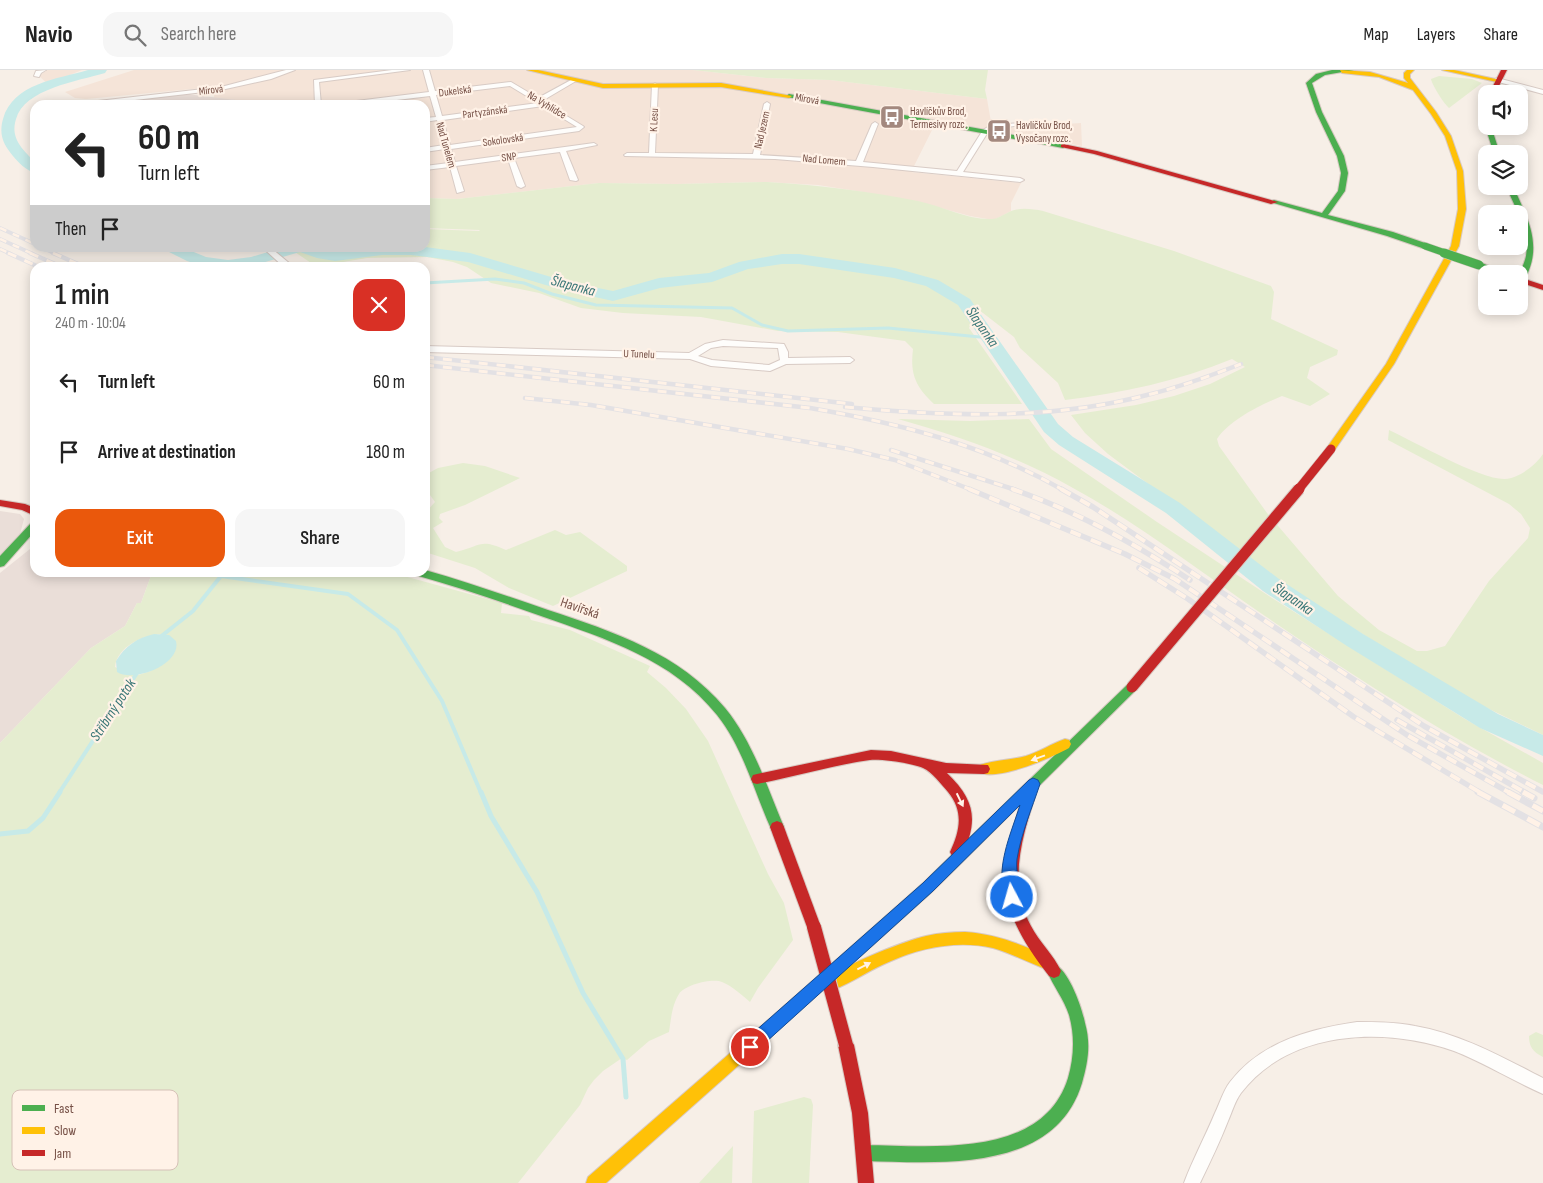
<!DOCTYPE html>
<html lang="en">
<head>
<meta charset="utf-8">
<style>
	body { margin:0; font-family:"Sofia Sans Condensed",sans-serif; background:#f6f6f6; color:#222; height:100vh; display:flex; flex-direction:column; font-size:19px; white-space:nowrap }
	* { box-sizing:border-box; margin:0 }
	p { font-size:16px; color:#767676 }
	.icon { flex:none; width:28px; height:28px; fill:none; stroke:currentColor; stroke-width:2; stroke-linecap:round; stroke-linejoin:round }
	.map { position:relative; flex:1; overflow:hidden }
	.side { position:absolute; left:30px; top:192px; width:400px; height:315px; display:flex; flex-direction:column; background:#fff; border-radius:15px; box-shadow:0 2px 12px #0003 }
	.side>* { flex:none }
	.banner { position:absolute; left:30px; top:30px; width:400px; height:152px; border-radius:15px; box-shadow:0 2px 12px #0003; background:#fff; color:#222; overflow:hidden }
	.controls { position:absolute; left:1478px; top:15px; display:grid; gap:10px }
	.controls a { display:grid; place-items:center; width:50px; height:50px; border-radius:10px; background:#fff; box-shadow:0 2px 12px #0003; font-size:25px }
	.pin { position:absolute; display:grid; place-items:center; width:42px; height:42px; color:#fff; margin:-21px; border:2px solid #fff; border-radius:50%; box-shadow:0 1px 5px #0007 }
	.me { position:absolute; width:55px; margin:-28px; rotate:354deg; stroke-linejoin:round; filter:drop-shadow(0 0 4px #0008) }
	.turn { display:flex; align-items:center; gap:18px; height:105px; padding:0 25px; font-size:22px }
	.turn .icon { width:65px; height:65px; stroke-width:2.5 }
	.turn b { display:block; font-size:35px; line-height:42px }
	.then { display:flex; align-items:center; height:48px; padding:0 25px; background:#0003; gap:10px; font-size:19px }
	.round { display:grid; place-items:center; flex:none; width:52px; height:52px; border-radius:15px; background:#f6f6f6 }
	.head { display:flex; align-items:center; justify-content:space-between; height:85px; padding:0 25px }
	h1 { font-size:30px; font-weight:600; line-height:38px }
	.primary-button { display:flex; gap:10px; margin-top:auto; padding:10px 25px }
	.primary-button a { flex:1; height:58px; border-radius:15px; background:#ea580c; color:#fff; font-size:20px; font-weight:600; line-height:58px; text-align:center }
	.primary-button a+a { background:#f6f6f6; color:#222 }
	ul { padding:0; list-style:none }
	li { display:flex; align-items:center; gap:15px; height:70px; padding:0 25px }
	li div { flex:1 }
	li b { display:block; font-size:19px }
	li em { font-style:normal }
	header { display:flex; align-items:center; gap:30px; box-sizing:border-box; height:70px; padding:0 25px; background:#fff; border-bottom:1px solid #e0e0e0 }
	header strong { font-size:24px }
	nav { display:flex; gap:28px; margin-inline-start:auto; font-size:18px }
	.search { width:350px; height:45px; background:#f6f6f6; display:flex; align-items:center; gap:12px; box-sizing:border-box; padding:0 18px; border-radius:15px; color:#767676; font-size:19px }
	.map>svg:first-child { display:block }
	.residential { fill:#f5e4d8 }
	.industrial { fill:#eaded8 }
	.green { fill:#e5edd0; fill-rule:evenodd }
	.water { fill:#c7eae8 }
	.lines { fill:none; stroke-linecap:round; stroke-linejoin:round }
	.stream-far2 { stroke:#c7eae8; stroke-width:3 }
	.stream-far1 { stroke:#c7eae8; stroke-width:4 }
	.stream { stroke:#c7eae8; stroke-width:5 }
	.river { fill:#c7eae8; fill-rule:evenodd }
	.street-casing { stroke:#d8cbc5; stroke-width:2 }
	.fast-casing { stroke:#d8cac3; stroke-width:2 }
	.slow-casing { stroke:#d8cac3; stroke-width:2 }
	.jam-casing { stroke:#d8cac3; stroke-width:2 }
	.street { fill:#fefdfb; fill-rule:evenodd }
	.fast { fill:#4caf50; fill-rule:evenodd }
	.slow { fill:#ffc107; fill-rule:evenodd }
	.jam { fill:#c62828; fill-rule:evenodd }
	.rail-far3-casing { stroke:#e3e1e4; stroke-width:4 }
	.rail-far2-casing { stroke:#e3e1e4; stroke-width:4.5 }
	.rail-far1-casing { stroke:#e3e1e4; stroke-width:5.5 }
	.rail-casing { stroke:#e3e1e4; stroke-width:7 }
	.rail-far3 { stroke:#fff2e7; stroke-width:2.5; stroke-dasharray:7; stroke-linecap:butt }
	.rail-far2 { stroke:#fff2e7; stroke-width:3; stroke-dasharray:9; stroke-linecap:butt }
	.rail-far1 { stroke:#fff2e7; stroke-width:4; stroke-dasharray:11; stroke-linecap:butt }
	.rail { stroke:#fff2e7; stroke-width:5; stroke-dasharray:14; stroke-linecap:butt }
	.fast-bridge-far1-casing { stroke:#d8cac3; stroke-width:8; stroke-linecap:butt }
	.fast-bridge-casing { stroke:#d8cac3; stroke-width:10; stroke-linecap:butt }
	.jam-bridge-far2-casing { stroke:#d8cac3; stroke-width:10; stroke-linecap:butt }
	.jam-bridge-far1-casing { stroke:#d8cac3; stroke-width:13; stroke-linecap:butt }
	.jam-bridge-casing { stroke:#d8cac3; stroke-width:16; stroke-linecap:butt }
	.fast-bridge-far1 { stroke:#4caf50; stroke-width:7 }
	.fast-bridge { stroke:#4caf50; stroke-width:9 }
	.jam-bridge-far2 { stroke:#c62828; stroke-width:9 }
	.jam-bridge-far1 { stroke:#c62828; stroke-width:11 }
	.jam-bridge { stroke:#c62828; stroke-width:14 }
	.oneway { fill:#fff2e7 }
	.route { fill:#1a73e8; stroke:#114b97 }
	.labels { text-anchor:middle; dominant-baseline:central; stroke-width:4.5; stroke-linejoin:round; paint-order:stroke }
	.far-street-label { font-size:11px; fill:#765046; stroke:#fff2e7 }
	.far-poi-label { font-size:11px; fill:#765046; stroke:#fff2e7; text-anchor:start }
	.street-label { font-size:14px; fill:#765046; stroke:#fff2e7 }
	.water-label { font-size:15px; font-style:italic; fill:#367475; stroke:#fff2e7 }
	.key { fill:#fff2e7; stroke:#d6c1b7; stroke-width:1 }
	.key-label { font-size:14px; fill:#765046 }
</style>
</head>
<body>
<header>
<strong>Navio</strong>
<div class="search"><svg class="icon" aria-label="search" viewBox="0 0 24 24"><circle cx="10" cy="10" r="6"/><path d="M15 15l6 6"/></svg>Search here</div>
<nav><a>Map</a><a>Layers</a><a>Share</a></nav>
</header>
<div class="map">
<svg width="1543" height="1113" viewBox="0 0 1543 1113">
	<rect width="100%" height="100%" fill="#f7efe7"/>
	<g class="residential">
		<path d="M47 0H82L48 14 39 6Z"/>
		<path d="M134 0H693L766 8 830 10 987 29 991 52 1006 58 1081 53 1082 76 937 50 911 102 1021 113 1011 133V141L994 150 970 146 919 132 863 122 818 115 767 112 676 114 599 113 457 129 425 128V35H306L276 30H236L214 28V17L86 29 75 28 65 22Z"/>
	</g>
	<g class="industrial">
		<path d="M186 24 236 30H276L306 35H106L112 32Z"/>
		<path d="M0 441 20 444 24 449 20 464 0 485Z"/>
		<path d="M35 475V502L152 503 141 533H137L125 556 91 578 0 673V503Z"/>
	</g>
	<g class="green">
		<path d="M693 0H988L985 20 987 29 830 10 766 8Z"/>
		<path d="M1439 6 1472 9 1482 13 1449 38C1444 34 1432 15 1431 9Z"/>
		<path d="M767 112C818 115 868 121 918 131 942 136 967 150 992 149 998 149 1004 144 1009 142 1019 137 1032 139 1043 141L1174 181 1271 216 1274 222 1271 249 1338 280 1337 285 1310 297 1307 308 1330 324 1310 336 1282 326C1262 334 1229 350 1217 369L1219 376 1267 443 1338 526 1379 560 1417 581H1427L1445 576 1489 511 1528 468 1530 458 1521 444 1509 434 1388 370 1389 360C1415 372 1481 410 1505 409 1519 408 1536 395 1543 384V665L1462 626 1287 517 1108 384 1085 363 1071 345 1136 335 1174 326 1210 314 1245 297 1232 289C1179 311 1121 323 1065 330L1058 313 1020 278 1014 267 952 219 951 228 962 235 974 248 969 258 1022 334H934C915 316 910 304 913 279L905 271 838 262 778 261 701 247 623 243 581 238 539 223 491 213 467 197 453 192 427 187 367 188 337 193H311L289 178H425V159L479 161 480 160 425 158V128L457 129 599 113 676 114Z"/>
		<path d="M898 349 970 351 1029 349 1051 379 1157 452 1272 528 1465 649 1543 693V715C1446 666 1355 607 1265 546 1202 503 1141 455 1073 418 1018 387 959 366 898 349Z"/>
		<path d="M463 393 485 396 520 408 465 435 440 444 439 448 443 452 433 458 445 477 456 482C482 476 479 468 506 480L555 460 566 465 580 462 627 496V501L553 536 509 518 475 498 425 482V443L435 432 425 418 427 404 438 398Z"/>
		<path d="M152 503H393L502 533 501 543 529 546 531 550 570 560 650 596 647 602 666 618 686 639 708 671 768 804 784 833 793 870 758 918 750 932C742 925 732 916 722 912 712 908 685 915 679 924 672 935 671 949 669 962L649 971 627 990 622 988 603 1001 594 1010 588 1018 580 1035 518 1113H0V673L91 578 125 556 137 533H141ZM162 564 151 601 135 606 115 597C117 576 144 565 162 564Z"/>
		<path d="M1536 962 1543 965V987C1533 982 1529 977 1529 966Z"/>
		<path d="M804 1027 811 1029 813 1035 809 1113H752L754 1041Z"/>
		<path d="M733 1076 732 1113H699Z"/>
	</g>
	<path class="water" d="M154 564 169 565 176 571C182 594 134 613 117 602L116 591C125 576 137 568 154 564Z"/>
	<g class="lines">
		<g class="stream-far2">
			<path d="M255 190 256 195 261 198"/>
			<path d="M425 213 495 209 524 213 552 224 596 235 732 238 762 255 788 261 888 258 990 268"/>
		</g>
		<g class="stream-far1">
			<path d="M221 506 348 524 397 560 442 631 481 723"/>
			<path d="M159 568 193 541 221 506V502"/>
			<path d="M59 723 137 603"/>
		</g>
		<g class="stream">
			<path d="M481 722 491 746 537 822 583 923 623 989 626 1027"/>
			<path d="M0 764 28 761 43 748 60 722"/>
		</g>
		<g class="river">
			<path d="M88 0H107L105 3C78 11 24 19 16 49 10 68 22 79 35 92V103C24 100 13 87 7 78 1 69 0 59 3 49 13 13 58 9 88 0Z"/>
			<path d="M425 177 470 183 568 212 613 221 659 208 709 203 739 192 782 184H799L895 198 938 210 970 229 1058 354 1073 367 1180 433 1279 509 1363 564 1498 644 1543 665V686L1480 658 1347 576 1263 521 1166 443 1059 375 1044 362 958 235 926 216 894 208 799 194H782L748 199 712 212 660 218 613 231 559 219 468 192 411 185H382L335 191 317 188 300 182 244 198H209L187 191 167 181 164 178H184L206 187 228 190 251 187 282 178H317L335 181 365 178Z"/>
		</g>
		<defs>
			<g id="street">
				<path d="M46 0 41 3 39 7 34 6 36 1Z"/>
				<path d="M286 0H295L271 9 221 20 92 35 98 31 221 17Z"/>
				<path d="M392 0H410L319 12 321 35H315L314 10Z"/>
				<path d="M423 0H429L435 21 511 12 538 28 571 10 576 11 542 31 583 56 584 57 579 61 451 79 455 92 594 73 597 75 566 81 578 110 576 111 570 110 560 82 514 88 525 116 521 118 517 116 508 89 456 96 464 121 457 123 450 97 425 100V96L449 93 445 79 425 82V78L444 75 437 50 425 52V48L436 47 430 26 355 35H337L340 33 429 22ZM510 16 538 33 442 46 436 25ZM543 36 577 57 450 75 443 50Z"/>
				<path d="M1497 8 1543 20V24L1495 11V9Z"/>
				<path d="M655 13 658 15 655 83 753 84 764 34 767 32 770 34 760 85 856 91 872 54 875 52 878 54 863 92 957 101 983 60 991 55 1022 53V55L993 59 988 62 963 102 1020 108 1024 110 1020 112 873 97 775 89 625 86 624 85 627 83H649L652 15Z"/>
				<path d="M263 178H271L295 198H285Z"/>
				<path d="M723 270 784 274 788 282V288L850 287 854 290 850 293 786 294 770 301 711 296 690 289 425 282V276L689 283 705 274ZM723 276 778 278 780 290 769 295 712 290 698 286 711 278Z"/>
				<path d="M1357 952C1376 952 1396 952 1415 956 1461 964 1502 987 1543 1008V1024C1513 1011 1485 993 1454 981 1384 956 1289 960 1241 1023 1235 1031 1232 1042 1228 1051 1220 1072 1210 1092 1200 1113H1184C1193 1089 1205 1067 1215 1043 1220 1033 1223 1021 1230 1012 1261 972 1309 959 1357 952Z"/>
			</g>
			<g id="fast">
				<path d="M1332 0H1354L1325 5 1312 13 1322 42 1344 86 1348 103 1345 121 1328 145 1393 162 1428 174V178H1422L1387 166 1270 132 1274 130 1322 143 1338 121 1341 103 1337 86 1316 42 1306 13 1316 4Z"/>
				<path d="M789 24 1063 74 1066 76 1063 78 787 27 786 26Z"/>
				<path d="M1486 54V56H1491L1500 84H1494L1485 56Z"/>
				<path d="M1506 116H1513C1525 143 1541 170 1529 200 1527 205 1526 210 1521 212H1519C1519 202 1524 195 1526 186 1530 161 1515 138 1506 116Z"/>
				<path d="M1476 193H1482L1508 204H1496L1476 197Z"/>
				<path d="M35 451V461L4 496 0 497V486L31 453Z"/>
				<path d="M425 500C467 512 507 526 548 540 614 562 679 583 725 638 753 672 767 717 784 757L782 761 777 763 772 761C754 722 744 679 717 645 672 589 606 569 541 546 499 531 458 517 415 505L414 502H425Z"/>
				<path d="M1132 612 1136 614 1138 617 1136 620 933 821 785 954 780 956 775 954 773 949 775 944 923 813 1128 614Z"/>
				<path d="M1054 894C1069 900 1082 938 1085 953 1091 974 1088 992 1082 1013 1055 1103 941 1093 865 1091L859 1089 857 1083 859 1077 865 1075C932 1076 1043 1089 1068 1008 1074 987 1075 966 1069 945 1064 929 1053 916 1047 901L1049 896Z"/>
			</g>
			<g id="slow">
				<path d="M527 0H538L603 14 721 13 792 26 789 28 721 17 603 18Z"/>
				<path d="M1340 0 1370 2 1408 13 1404 8V3L1407 0H1414L1410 4V8L1436 42 1451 66 1463 101 1466 139 1459 176 1394 294 1334 381 1331 382 1326 379 1386 294 1451 176 1458 139 1457 101 1445 66 1431 44 1413 20 1379 7 1342 3Z"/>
				<path d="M1442 0H1454L1500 10 1497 12Z"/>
				<path d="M1065 669 1069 670 1071 674 1069 678C1051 688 1000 710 980 703L978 699 980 695C994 690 1011 690 1026 686 1039 682 1051 674 1065 669Z"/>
				<path d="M965 862C995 864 1020 874 1048 886L1050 891 1048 896 1043 898C1026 891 1010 883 993 878 959 870 922 877 891 891 871 899 853 912 833 920L828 918 826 913C832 898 908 870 926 866 939 863 952 862 965 862Z"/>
				<path d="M780 942 785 944 787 949 785 954 606 1113H586L588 1107 775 944Z"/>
			</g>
			<g id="jam">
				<path d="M1501 0H1507L1495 24H1489Z"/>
				<path d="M1063 74 1097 81 1278 132 1271 134 1094 84 1061 77V75Z"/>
				<path d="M1519 207 1543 215V220L1519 212Z"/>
				<path d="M0 430 25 434 35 438V446L22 440 0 436Z"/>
				<path d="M871 680 891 681 946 693 988 695 990 699 988 703 984 704 947 703C976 731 978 751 962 786L957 788 952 786 950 782C960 761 964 741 948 722 941 714 932 702 923 698 911 693 883 689 870 690 833 695 794 707 757 714L753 713 751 709 753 705 757 704Z"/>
				<path d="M1032 712 1037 713 1038 717C1024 762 1006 811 1031 856 1039 872 1054 885 1061 901L1059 906 1054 908 1049 906C992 833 998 801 1026 717L1027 713Z"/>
				<path d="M777 751 782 753 784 757 821 857 819 862 814 864 809 862 807 857 770 757 772 753Z"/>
				<path d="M846 967 851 970 854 975 868 1043 874 1113H858L852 1043 838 975 841 970Z"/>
			</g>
		</defs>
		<use href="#street" class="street-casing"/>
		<use href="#fast" class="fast-casing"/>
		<use href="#slow" class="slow-casing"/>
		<use href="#jam" class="jam-casing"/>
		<use href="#street" class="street"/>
		<use href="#fast" class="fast"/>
		<use href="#slow" class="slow"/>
		<use href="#jam" class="jam"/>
		<defs>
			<g id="rail-far3">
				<path d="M0 158 35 174"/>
				<path d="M0 169 33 184"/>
				<path d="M43 178 56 184"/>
				<path d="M0 179 11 184"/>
			</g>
			<g id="rail-far2">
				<path d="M8 183 41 198"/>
				<path d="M30 183 64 198"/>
				<path d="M53 183 87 198"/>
				<path d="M425 287 852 334"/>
				<path d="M425 295 810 338C898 353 985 375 1063 420"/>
				<path d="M525 328 591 335 848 379 895 390 972 420"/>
				<path d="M845 337C945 346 1049 351 1147 325 1180 317 1210 306 1241 294"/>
				<path d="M891 380 1016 420"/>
			</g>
			<g id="rail-far1">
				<path d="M969 419 1125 484 1175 509 1407 665 1510 723"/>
				<path d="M1012 419C1076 441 1134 473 1190 510"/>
				<path d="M1061 419 1093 437 1424 656 1543 722"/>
				<path d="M1139 498 1188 529 1354 647 1481 723"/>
				<path d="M1397 650 1526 723"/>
			</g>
			<g id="rail">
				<path d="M1478 722 1543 757"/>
				<path d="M1508 722 1543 741"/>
				<path d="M1523 722 1534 728"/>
			</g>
		</defs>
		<use href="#rail-far3" class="rail-far3-casing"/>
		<use href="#rail-far2" class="rail-far2-casing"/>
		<use href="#rail-far1" class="rail-far1-casing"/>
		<use href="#rail" class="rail-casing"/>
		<use href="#rail-far3" class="rail-far3"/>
		<use href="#rail-far2" class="rail-far2"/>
		<use href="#rail-far1" class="rail-far1"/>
		<use href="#rail" class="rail"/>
		<defs>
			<path id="fast-bridge-far1" d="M1425 176 1448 184"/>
			<path id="fast-bridge" d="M1444 183 1479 195"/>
			<path id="jam-bridge-far2" d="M1298 420 1331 379"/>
			<path id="jam-bridge-far1" d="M1132 617 1299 419"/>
			<path id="jam-bridge" d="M814 857 846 975"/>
		</defs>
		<use href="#fast-bridge-far1" class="fast-bridge-far1-casing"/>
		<use href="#fast-bridge" class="fast-bridge-casing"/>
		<use href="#jam-bridge-far2" class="jam-bridge-far2-casing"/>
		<use href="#jam-bridge-far1" class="jam-bridge-far1-casing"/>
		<use href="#jam-bridge" class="jam-bridge-casing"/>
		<use href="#fast-bridge-far1" class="fast-bridge-far1"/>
		<use href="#fast-bridge" class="fast-bridge"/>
		<use href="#jam-bridge-far2" class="jam-bridge-far2"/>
		<use href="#jam-bridge-far1" class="jam-bridge-far1"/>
		<use href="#jam-bridge" class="jam-bridge"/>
	</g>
	<defs><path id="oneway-solid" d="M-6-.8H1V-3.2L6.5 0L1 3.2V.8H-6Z" transform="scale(1.25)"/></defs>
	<g class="oneway">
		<use href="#oneway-solid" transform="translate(1038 688) rotate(160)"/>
		<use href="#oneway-solid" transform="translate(960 730) rotate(64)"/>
		<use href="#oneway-solid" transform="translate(864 896) rotate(-27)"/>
	</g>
	<path class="route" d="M1033 708 1038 710 1040 714C1032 738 1021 764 1017 789 1015 802 1022 820 1017 831L1012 833 1007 831C993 801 1011 764 1020 735L933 821 755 982 750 985 744 982 742 977 744 971 923 813 1029 710Z"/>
	<defs>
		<symbol id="bus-square" viewBox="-11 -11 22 22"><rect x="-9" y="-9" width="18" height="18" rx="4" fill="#a3887e" stroke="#fff2e7"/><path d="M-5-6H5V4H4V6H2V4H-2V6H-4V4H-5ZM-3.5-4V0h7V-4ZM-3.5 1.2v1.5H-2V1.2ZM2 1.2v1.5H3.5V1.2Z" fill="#fff"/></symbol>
	</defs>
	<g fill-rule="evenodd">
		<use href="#bus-square" x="878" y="33" width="28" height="28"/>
		<use href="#bus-square" x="985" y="47" width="28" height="28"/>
	</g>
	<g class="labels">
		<g class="far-street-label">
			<text transform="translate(211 20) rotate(-7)">Mírová</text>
			<text transform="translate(455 21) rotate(-7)">Dukelská</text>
			<text transform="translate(807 29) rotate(10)">Mírová</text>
			<text transform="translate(547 35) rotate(31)">Na Vyhlídce</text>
			<text transform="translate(485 42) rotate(-7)">Partyzánská</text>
			<text transform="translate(654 50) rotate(-87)">K Lesu</text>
			<text transform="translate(762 60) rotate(-77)">Nad Jezem</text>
			<text transform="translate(503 70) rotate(-8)">Sokolovská</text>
			<text transform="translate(446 75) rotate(74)">Nad Tunelem</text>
			<text transform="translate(509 87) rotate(-8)">SNP</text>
			<text transform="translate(824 90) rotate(5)">Nad Lomem</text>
			<text transform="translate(639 284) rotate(2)">U Tunelu</text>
		</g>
		<g class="far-poi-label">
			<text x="910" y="41">Havlíčkův Brod,<tspan x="910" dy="13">Termesivy rozc.</tspan></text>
			<text x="1016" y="55">Havlíčkův Brod,<tspan x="1016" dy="13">Vysočany rozc.</tspan></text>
		</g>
		<g class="street-label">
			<text transform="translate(580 538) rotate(19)">Havířská</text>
		</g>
		<g class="water-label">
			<text transform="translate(573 216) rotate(15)">Šlapanka</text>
			<text transform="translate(982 257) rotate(55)">Šlapanka</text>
			<text transform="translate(1293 529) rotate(34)">Šlapanka</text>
			<text transform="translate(113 640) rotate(-57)">Stříbrný potok</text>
		</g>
	</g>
	<rect x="12" y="1020" width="166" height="80" rx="8" class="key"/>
	<rect x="22" y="1035" width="23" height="6" fill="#4caf50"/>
	<rect x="22" y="1057" width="23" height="7" fill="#ffc107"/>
	<rect x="22" y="1080" width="23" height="6" fill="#c62828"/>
	<g class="key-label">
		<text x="54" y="1043">Fast</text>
		<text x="54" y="1065">Slow</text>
		<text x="54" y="1088">Jam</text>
	</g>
</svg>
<div class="controls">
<a><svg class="icon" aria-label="sound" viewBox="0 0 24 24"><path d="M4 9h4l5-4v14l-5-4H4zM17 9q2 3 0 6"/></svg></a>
<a><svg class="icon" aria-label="layers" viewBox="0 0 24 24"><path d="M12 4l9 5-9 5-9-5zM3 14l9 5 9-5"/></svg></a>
<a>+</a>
<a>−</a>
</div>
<div class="pin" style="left:750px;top:977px;background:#d93025"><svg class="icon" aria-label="arrive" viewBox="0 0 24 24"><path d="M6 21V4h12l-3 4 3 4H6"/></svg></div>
<svg class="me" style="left:1012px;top:827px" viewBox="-20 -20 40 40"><circle r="17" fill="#1a73e8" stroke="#fff" stroke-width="3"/><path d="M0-11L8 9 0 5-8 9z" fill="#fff"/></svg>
<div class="banner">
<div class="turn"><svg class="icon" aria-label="left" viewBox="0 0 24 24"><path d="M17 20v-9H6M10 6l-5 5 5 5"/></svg><div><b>60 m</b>Turn left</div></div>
<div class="then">Then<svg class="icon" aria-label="arrive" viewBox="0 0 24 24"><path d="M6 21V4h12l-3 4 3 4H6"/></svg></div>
</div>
<section class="side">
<div class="head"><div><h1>1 min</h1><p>240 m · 10:04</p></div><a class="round" style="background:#d93025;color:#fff"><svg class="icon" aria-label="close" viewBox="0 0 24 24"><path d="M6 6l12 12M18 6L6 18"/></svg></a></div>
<ul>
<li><svg class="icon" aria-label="left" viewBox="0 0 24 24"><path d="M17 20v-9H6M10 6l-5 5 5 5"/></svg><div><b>Turn left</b></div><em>60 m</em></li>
<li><svg class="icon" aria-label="arrive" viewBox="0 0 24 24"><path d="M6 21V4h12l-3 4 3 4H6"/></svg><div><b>Arrive at destination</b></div><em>180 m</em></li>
</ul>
<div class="primary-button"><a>Exit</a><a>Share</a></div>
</section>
</div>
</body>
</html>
